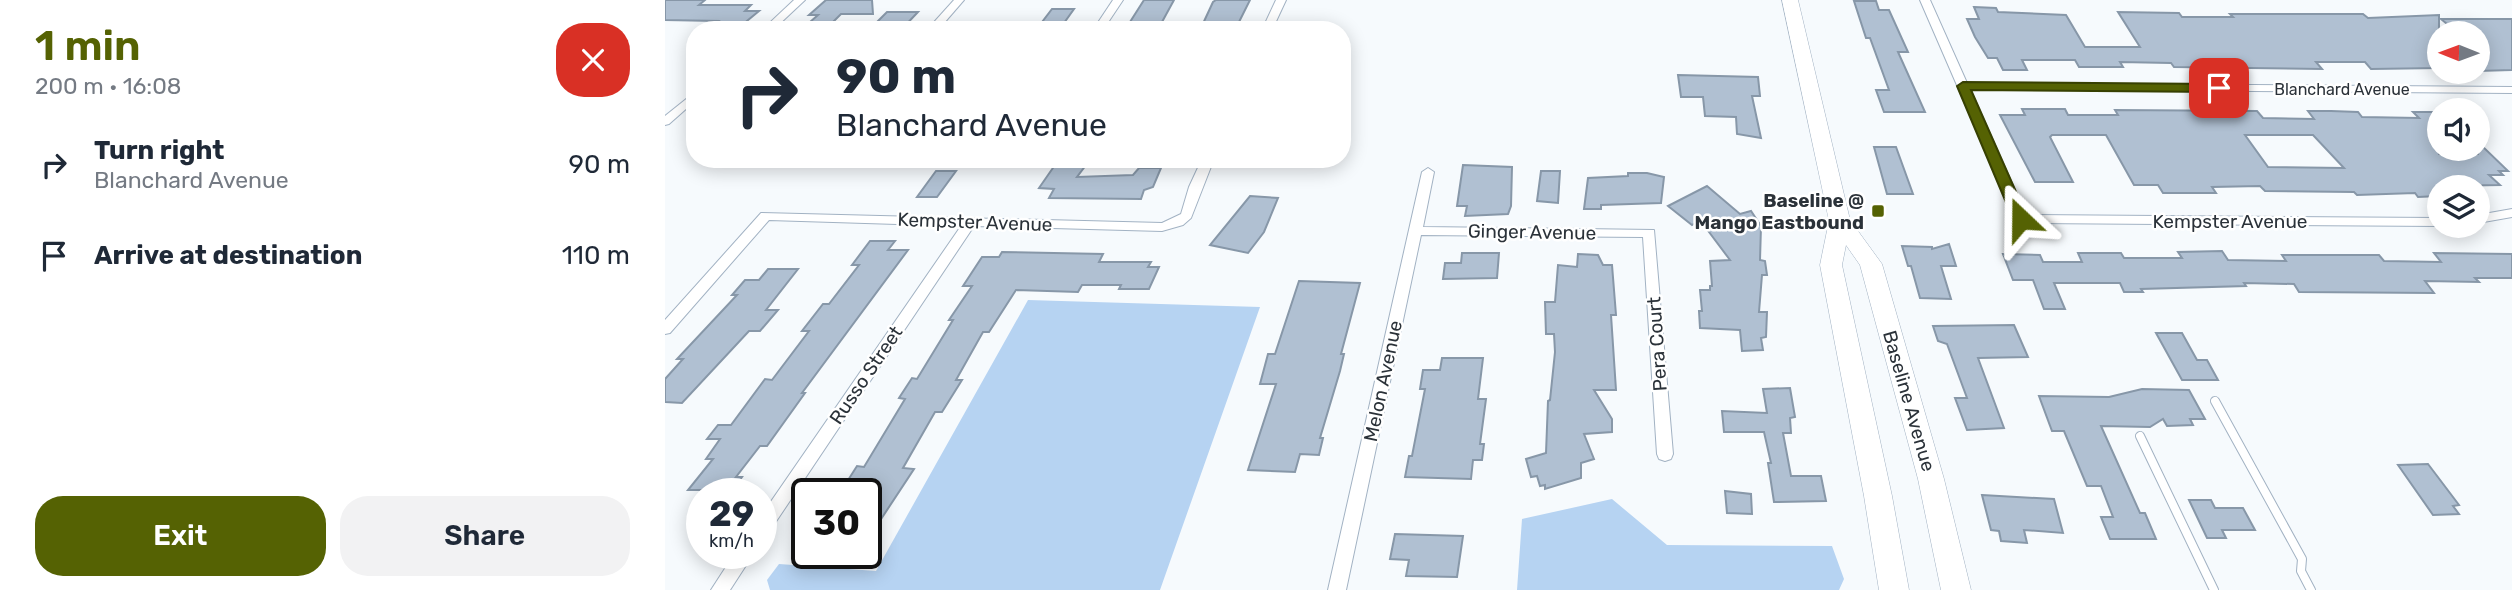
<!DOCTYPE html>
<html lang="en">
<head>
<meta charset="utf-8">
<style>
	body { margin:0; font-family:Rubik,sans-serif; background:#f2f2f3; color:#1f2937; height:100vh; display:flex; flex-direction:column; font-size:26px; white-space:nowrap }
	* { box-sizing:border-box; margin:0 }
	p { font-size:23px; color:#747a83 }
	.icon { flex:none; width:38px; height:38px; fill:none; stroke:currentColor; stroke-width:2; stroke-linecap:round; stroke-linejoin:round }
	.map { position:relative; flex:1; overflow:hidden }
	.panel { display:flex; flex-direction:column; background:#fff; width:665px }
	.panel>* { flex:none }
	.top-card { position:absolute; left:21px; top:21px; width:665px; height:147px; border-radius:28px; box-shadow:0 4px 18px #0003; background:#fff; color:#1f2937; overflow:hidden }
	.needle { width:46px; rotate:271deg }
	.controls { position:absolute; left:1762px; top:21px; display:grid; gap:14px }
	.controls a { display:grid; place-items:center; width:63px; height:63px; border-radius:50%; background:#fff; box-shadow:0 4px 18px #0003; font-size:35px }
	.speed { position:absolute; left:21px; top:478px; display:flex; gap:14px; font-size:35px; font-weight:700; text-align:center }
	.speed>* { display:grid; place-content:center; width:91px; height:91px; border-radius:50%; background:#fff; box-shadow:0 4px 18px #0003; line-height:1 }
	.speed small { font-size:18px; font-weight:400 }
	.speed .limit { border:4px solid #111; border-radius:10px; background:#fff; color:#111 }
	.pin { position:absolute; display:grid; place-items:center; width:60px; height:60px; color:#fff; margin:-30px; border-radius:14px; box-shadow:0 4px 10px #0006 }
	.me { position:absolute; width:77px; margin:-38px; rotate:337deg; stroke-linejoin:round; filter:drop-shadow(0 0 5px #0008) }
	.turn { display:flex; align-items:center; gap:24px; height:147px; padding:0 35px; font-size:32px }
	.turn .icon { width:91px; height:91px; stroke-width:2.5 }
	.turn b { display:block; font-size:49px; line-height:60px }
	.round { display:grid; place-items:center; flex:none; width:74px; height:74px; border-radius:28px; background:#f2f2f3 }
	.headline { display:flex; align-items:center; justify-content:space-between; height:119px; padding:0 35px }
	h1 { font-size:42px; font-weight:600; line-height:52px; color:#556203 }
	.primary-button { display:flex; gap:14px; margin-top:auto; padding:14px 35px }
	.primary-button a { flex:1; height:80px; border-radius:28px; background:#556203; color:#fff; font-size:28px; font-weight:600; line-height:80px; text-align:center }
	.primary-button a+a { background:#f2f2f3; color:#1f2937 }
	ul { padding:0; list-style:none }
	li { display:flex; align-items:center; gap:21px; height:91px; padding:0 35px }
	li div { flex:1 }
	li b { display:block; font-size:26px }
	li em { font-style:normal }
	main { display:flex; flex:1; min-height:0 }
	.map>svg:first-child { display:block }
	.water { fill:#b6d3f2 }
	.building { fill:#b0c0d2; stroke:#8797a8; stroke-width:2; fill-rule:evenodd }
	.lines { fill:none; stroke-linecap:round; stroke-linejoin:round }
	.lane-casing { stroke:#a2b2c3; stroke-width:10 }
	.street-casing { stroke:#a2b2c3; stroke-width:2 }
	.primary-casing { stroke:#a2b2c3; stroke-width:1 }
	.lane { stroke:#fff; stroke-width:8 }
	.street { fill:#fff; fill-rule:evenodd }
	.primary { fill:#fff; fill-rule:evenodd }
	.route { fill:#556203; stroke:#374002; stroke-width:2 }
	.poi-dot { fill:#556203; stroke:#fff; stroke-width:2.5 }
	.labels { text-anchor:middle; dominant-baseline:central; stroke-width:5; stroke-linejoin:round; paint-order:stroke }
	.far-street-label { font-size:16px; fill:#2b3239; stroke:#fff }
	.poi-label { font-size:19px; font-weight:bold; fill:#2b3239; stroke:#fff; text-anchor:end }
	.street-label { font-size:19px; fill:#2b3239; stroke:#fff }
</style>
</head>
<body>
<main>
<section class="panel">
<div class="headline"><div><h1>1 min</h1><p>200 m · 16:08</p></div><a class="round" style="background:#d93025;color:#fff"><svg class="icon" aria-label="close" viewBox="0 0 24 24"><path d="M6 6l12 12M18 6L6 18"/></svg></a></div>
<ul>
<li><svg class="icon" aria-label="right" viewBox="0 0 24 24"><path d="M7 20v-9h11M14 6l5 5-5 5"/></svg><div><b>Turn right</b><p>Blanchard Avenue</p></div><em>90 m</em></li>
<li><svg class="icon" aria-label="arrive" viewBox="0 0 24 24"><path d="M6 21V4h12l-3 4 3 4H6"/></svg><div><b>Arrive at destination</b></div><em>110 m</em></li>
</ul>
<div class="primary-button"><a>Exit</a><a>Share</a></div>
</section>
<div class="map">
<svg width="1847" height="590" viewBox="0 0 1847 590">
	<rect width="100%" height="100%" fill="#f6fafd"/>
	<g class="water">
		<path d="M363 300 595 307 495 590H105L102 580 114 564 211 571Z"/>
		<path d="M947 499 1002 545 1167 546 1179 579 1174 590H852L857 519Z"/>
	</g>
	<g class="building">
		<path d="M0 0H40L34 5H86L80 11H94L71 30H41L53 21 0 20Z"/>
		<path d="M161 0H207L208 14H176L160 30H136L153 15H144Z"/>
		<path d="M479 0H509L497 22H491L486 30H463L468 22H465Z"/>
		<path d="M551 0H585L570 30H535L548 2Z"/>
		<path d="M1189 1H1211L1214 10H1224L1243 52H1233L1260 112H1219L1211 90H1224L1205 38H1201Z"/>
		<path d="M1309 7 1331 8 1333 12 1401 15 1420 47H1475L1453 12 1514 13 1517 17H1568L1565 14H1698L1703 18 1774 15V68L1706 69 1700 62H1651L1657 69 1509 67 1506 63 1455 62 1458 67H1414L1410 60H1357L1362 70H1338L1332 58H1323L1310 37 1302 19H1314Z"/>
		<path d="M387 9H409L394 30H371Z"/>
		<path d="M222 12H253L236 30H204Z"/>
		<path d="M1776 19H1847V70L1813 71V33H1793Z"/>
		<path d="M1013 75 1093 77 1095 96H1087L1096 138 1072 134 1071 117 1040 116 1038 97H1016Z"/>
		<path d="M1357 109H1400L1403 115H1453L1450 110 1592 111 1598 118 1649 119 1643 111H1666L1693 112 1697 117 1754 118 1748 112H1768L1774 118V154H1813V142L1843 171H1834L1838 175H1824L1835 185 1774 186V196L1753 197 1750 193 1692 195 1689 192 1600 191 1595 186 1547 187 1551 193H1498L1493 185H1469L1441 135H1387L1385 137 1408 182H1370L1335 115H1360ZM1580 135H1648L1679 168 1603 167Z"/>
		<path d="M1209 147H1231L1248 194H1222Z"/>
		<path d="M390 165H421L412 177 468 175 474 168H496L488 187 479 190 476 199 384 198 389 189 374 188Z"/>
		<path d="M798 165 847 167 846 206 843 214 800 216 802 206H792Z"/>
		<path d="M271 171H291L272 197H252Z"/>
		<path d="M876 171H895L893 203 872 201Z"/>
		<path d="M963 173H982L999 177 996 203 936 205V209H919L923 178 963 176Z"/>
		<path d="M1042 186 1075 214 1086 211 1096 226 1095 260 1100 261 1102 275H1097L1094 312H1102L1101 337 1096 338 1098 350 1077 351 1075 330 1035 328 1034 311H1037L1035 290H1045V286H1047L1045 261 1065 260 1035 220 1027 225 1003 206Z"/>
		<path d="M585 196 613 198 599 232 583 253 545 245Z"/>
		<path d="M205 241H230L223 250H243L137 393H140L102 446H95L71 477H77L65 494H40L43 490H23L48 459H41L55 439H42L53 425H66L100 379 107 380 144 331H137L158 304H164L194 265H187Z"/>
		<path d="M1284 244 1291 266H1276L1286 299 1255 298 1246 266H1243L1237 246 1267 247V249Z"/>
		<path d="M1557 251 1563 260 1621 261 1617 255H1714L1719 261 1776 262 1769 253 1847 254V278H1810L1814 282 1760 281 1769 293 1634 292 1629 284 1579 283 1581 286 1476 289 1478 292H1459L1455 283H1389L1400 309H1379L1368 280H1348L1338 254 1375 255 1378 262H1417L1413 253H1456L1459 258H1517L1513 252Z"/>
		<path d="M337 252 438 254 434 262H486L483 267H494L484 289H454L456 285H417L413 292 351 290 324 332H318L291 380H297L277 412H270L238 468 249 469 201 542V494H194L197 489 178 488 192 466 199 467 240 399 234 398 247 378 252 379 288 320H284L307 286H298L317 257H334Z"/>
		<path d="M797 253H834L832 278 778 279 780 263H796Z"/>
		<path d="M913 254 933 255 938 265H947L951 315H946L951 390H929L947 419V432L919 434 929 459 916 463V478L880 489V485L875 486 872 476 866 477 861 459 881 453 883 401 885 400 890 352 889 334H881L880 302H890L893 265 912 267Z"/>
		<path d="M103 269H133L101 310H113L95 331H84L17 403 0 402V379L18 359H12L72 295H67L80 280H94Z"/>
		<path d="M634 281 695 283 676 354H679L675 371 655 438H658L654 455 635 454 630 472 583 470 611 384H595L603 354H610Z"/>
		<path d="M1349 325 1363 357 1313 358 1339 428 1302 430 1290 398H1302L1282 344 1273 341 1268 326Z"/>
		<path d="M1491 333H1517L1532 360H1542L1553 380H1517Z"/>
		<path d="M777 358H818L813 399H821L815 444H819L817 460H808L806 479 740 477 744 456H747L760 389H755L758 370H775Z"/>
		<path d="M1125 388 1130 417 1125 418 1126 433H1118L1126 476H1156L1161 501 1109 502 1103 463H1106L1099 432H1059L1057 411 1102 413 1098 389Z"/>
		<path d="M1477 389 1524 390 1540 419H1525L1528 425 1502 426 1498 419 1485 427 1436 426 1475 513H1480L1491 539H1445L1436 517H1448L1436 486H1422L1399 431H1387L1374 396 1444 397Z"/>
		<path d="M1763 464 1794 505 1788 506 1794 514 1768 515 1733 465Z"/>
		<path d="M1060 491 1086 494 1087 514 1062 513Z"/>
		<path d="M1317 495 1389 499 1398 533 1359 530 1362 543 1336 541 1334 531 1326 530Z"/>
		<path d="M1524 500H1546L1550 508H1578L1590 530H1557L1561 538H1542Z"/>
		<path d="M730 534 798 536 792 577 741 576 744 560 725 559Z"/>
	</g>
	<g class="lines">
		<defs>
			<g id="lane">
				<path d="M1550 401 1637 559 1636 571 1646 590"/>
				<path d="M1475 436 1549 590"/>
			</g>
			<g id="street">
				<path d="M129 0H140L108 30H97Z"/>
				<path d="M289 0H299L273 30H262Z"/>
				<path d="M448 0H458L438 30H428Z"/>
				<path d="M611 0H621L607 30H597Z"/>
				<path d="M1255 0H1265L1302 83 1847 87V93L1305 89 1361 215 1774 218 1776 226 1356 223 1350 219Z"/>
				<path d="M30 92V101L4 124 0 125V116Z"/>
				<path d="M537 159H549L526 218 518 225 497 231 309 226 102 535 96 537V516L296 226 104 220 5 333 0 334V320L96 213 497 223 516 214 524 187Z"/>
				<path d="M763 168 769 172 758 227 989 230 1008 454 1006 459 1000 461 994 459 992 454 978 237 756 235 681 590H663L757 172Z"/>
				<path d="M1847 209V217L1813 223V215Z"/>
				<path d="M70 553H89L65 590H46Z"/>
			</g>
			<path id="primary" d="M1117 0H1133L1185 220 1217 264 1279 479 1306 590H1276L1253 479 1195 265 1181 245 1177 265 1227 496 1244 590H1214L1199 496 1155 265 1164 221Z"/>
		</defs>
		<use href="#lane" class="lane-casing"/>
		<use href="#street" class="street-casing"/>
		<use href="#primary" class="primary-casing"/>
		<use href="#lane" class="lane"/>
		<use href="#street" class="street"/>
		<use href="#primary" class="primary"/>
	</g>
	<path class="route" d="M1298 82 1554 84 1560 88 1554 92 1306 90 1363 219 1356 224 1348 219 1292 86Z"/>
	<rect class="poi-dot" x="1206" y="204" width="14" height="14" rx="3.5"/>
	<g class="labels">
		<g class="far-street-label">
			<text x="1677" y="89">Blanchard Avenue</text>
		</g>
		<g class="poi-label">
			<text x="1199" y="200">Baseline @<tspan x="1199" dy="22">Mango Eastbound</tspan></text>
		</g>
		<g class="street-label">
			<text x="1565" y="221">Kempster Avenue</text>
			<text transform="translate(310 222) rotate(2)">Kempster Avenue</text>
			<text transform="translate(867 232) rotate(1)">Ginger Avenue</text>
			<text transform="translate(992 344) rotate(-94)">Pera Court</text>
			<text transform="translate(201 375) rotate(-56)">Russo Street</text>
			<text transform="translate(718 381) rotate(-78)">Melon Avenue</text>
			<text transform="translate(1244 401) rotate(74)">Baseline Avenue</text>
		</g>
	</g>
</svg>
<div class="controls">
<a><svg class="needle" viewBox="-14 -14 28 28"><path d="M0-13l5 13h-10z" fill="#e53935"/><path d="M0 13l5-13h-10z" fill="#747a83"/></svg></a>
<a><svg class="icon" aria-label="sound" viewBox="0 0 24 24"><path d="M4 9h4l5-4v14l-5-4H4zM17 9q2 3 0 6"/></svg></a>
<a><svg class="icon" aria-label="layers" viewBox="0 0 24 24"><path d="M12 4l9 5-9 5-9-5zM3 14l9 5 9-5"/></svg></a>
</div>
<div class="speed"><div>29<small>km/h</small></div><div class="limit">30</div></div>
<div class="pin" style="left:1554px;top:88px;background:#d93025"><svg class="icon" aria-label="arrive" viewBox="0 0 24 24"><path d="M6 21V4h12l-3 4 3 4H6"/></svg></div>
<svg class="me" style="left:1356px;top:219px" viewBox="-20 -20 40 40"><path d="M0-17L14 15 0 8-14 15z" fill="#556203" stroke="#fff" stroke-width="4"/></svg>
<div class="top-card">
<div class="turn"><svg class="icon" aria-label="right" viewBox="0 0 24 24"><path d="M7 20v-9h11M14 6l5 5-5 5"/></svg><div><b>90 m</b>Blanchard Avenue</div></div>
</div>
</div>
</main>
</body>
</html>
